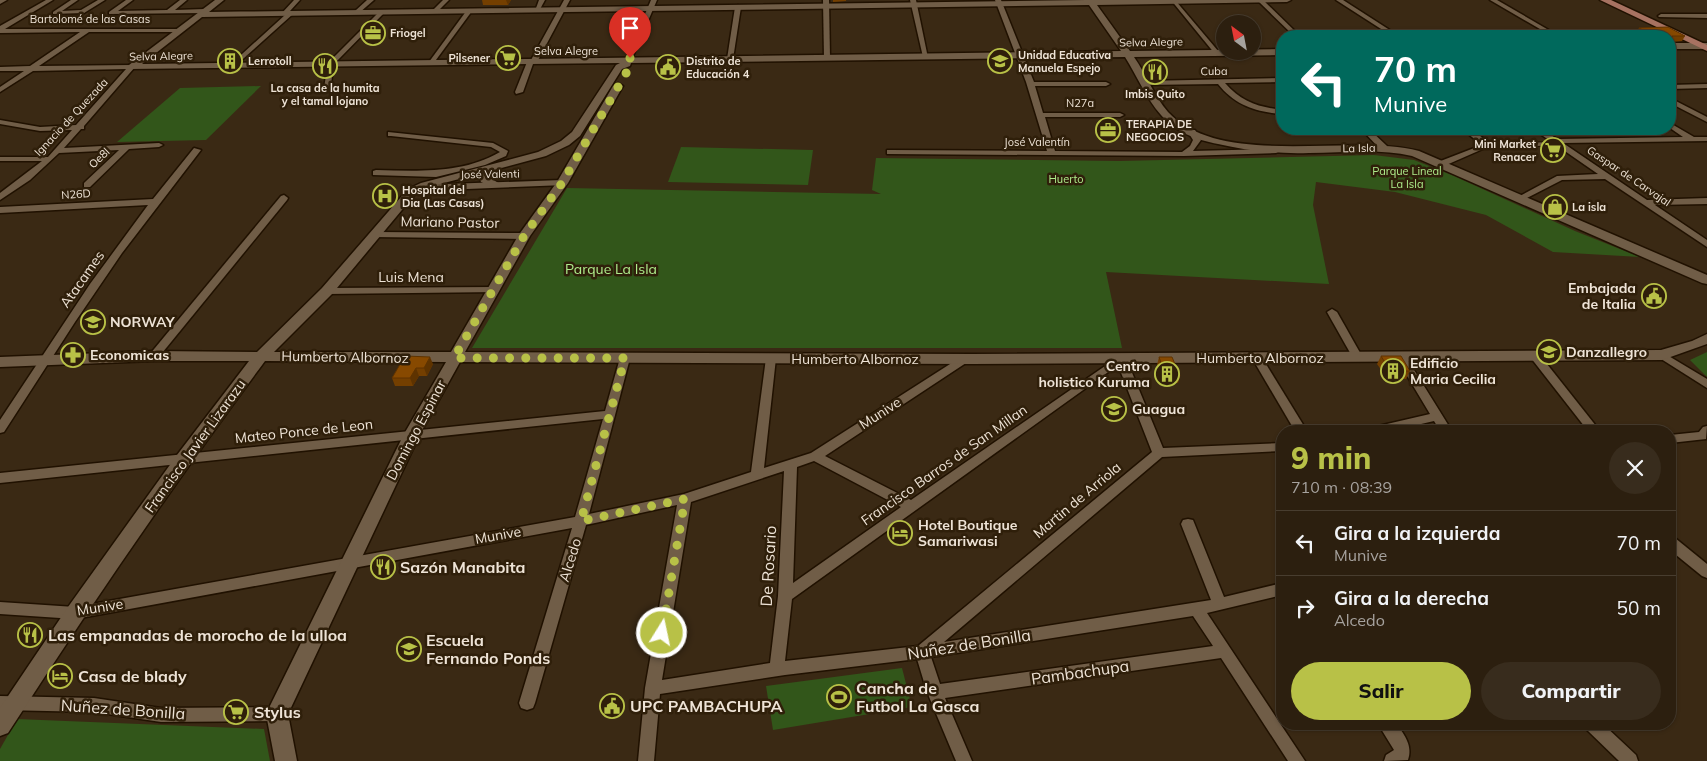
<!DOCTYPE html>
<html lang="es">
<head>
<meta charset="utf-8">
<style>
	body { margin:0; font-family:Mulish,sans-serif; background:#382c1d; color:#f1f3f6; height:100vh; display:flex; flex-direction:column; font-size:19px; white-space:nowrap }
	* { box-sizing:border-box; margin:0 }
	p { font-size:16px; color:#a6a29e }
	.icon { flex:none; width:28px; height:28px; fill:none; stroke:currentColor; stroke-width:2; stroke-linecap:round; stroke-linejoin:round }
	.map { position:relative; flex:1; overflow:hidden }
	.details { position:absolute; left:1276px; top:425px; width:400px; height:305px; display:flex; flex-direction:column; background:#2c1f0f; border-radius:20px; box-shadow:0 1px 4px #0004,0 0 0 1px #483d2f }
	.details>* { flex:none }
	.top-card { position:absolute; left:1276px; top:30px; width:400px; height:105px; border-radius:20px; box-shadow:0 1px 4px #0004,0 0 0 1px #483d2f; background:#00695c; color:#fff; overflow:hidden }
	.needle { width:32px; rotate:328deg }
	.controls { position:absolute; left:1216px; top:15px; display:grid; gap:10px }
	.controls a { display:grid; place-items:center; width:45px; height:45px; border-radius:50%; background:#2c1f0f; box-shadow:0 1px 4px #0004,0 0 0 1px #483d2f; font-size:25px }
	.pin { position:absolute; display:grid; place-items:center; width:42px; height:42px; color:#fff; margin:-51px -21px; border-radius:50% 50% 50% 0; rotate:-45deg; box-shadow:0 0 5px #0007 }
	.pin .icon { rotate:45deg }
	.me { position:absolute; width:55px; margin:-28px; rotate:10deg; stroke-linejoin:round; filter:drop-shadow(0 0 4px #0008) }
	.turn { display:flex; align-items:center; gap:18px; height:105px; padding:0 15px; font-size:22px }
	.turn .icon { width:65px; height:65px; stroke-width:2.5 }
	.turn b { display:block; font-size:35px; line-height:42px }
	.round { display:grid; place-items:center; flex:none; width:52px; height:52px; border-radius:26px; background:#382c1d }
	.summary { display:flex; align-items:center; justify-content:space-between; height:85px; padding:0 15px }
	h1 { font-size:30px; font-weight:800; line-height:38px; color:#b8c147 }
	.button { display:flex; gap:10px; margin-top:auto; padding:10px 15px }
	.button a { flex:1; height:58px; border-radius:30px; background:#b8c147; color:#111; font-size:20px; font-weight:800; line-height:58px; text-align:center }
	.button a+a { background:#382c1d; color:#f1f3f6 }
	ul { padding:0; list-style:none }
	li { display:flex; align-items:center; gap:15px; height:65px; padding:0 15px; border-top:1px solid #483d2f }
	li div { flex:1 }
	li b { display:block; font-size:19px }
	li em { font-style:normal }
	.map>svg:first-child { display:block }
	.green { fill:#32561a }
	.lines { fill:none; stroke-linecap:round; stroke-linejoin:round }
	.pedestrian-casing { stroke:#201100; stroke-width:2 }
	.minor-casing { stroke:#201100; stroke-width:3 }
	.tertiary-casing { stroke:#201100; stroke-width:3 }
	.primary-casing { stroke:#201100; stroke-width:3 }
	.pedestrian { fill:#705d47; fill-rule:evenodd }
	.minor { fill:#705d47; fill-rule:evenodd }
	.tertiary { fill:#705d47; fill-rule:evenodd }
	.primary { fill:#a77261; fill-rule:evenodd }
	.wall { fill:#743f00 }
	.shaded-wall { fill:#5e3300 }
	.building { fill:#874900; stroke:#5e3300 }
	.route { stroke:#b8c147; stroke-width:9; stroke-dasharray:0 16.2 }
	.labels { text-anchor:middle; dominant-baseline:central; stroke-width:5; stroke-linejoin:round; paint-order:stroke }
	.far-street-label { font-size:11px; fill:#eee3d6; stroke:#2f1f0a }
	.far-poi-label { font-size:11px; font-weight:bold; fill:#eee3d6; stroke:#2f1f0a; text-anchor:start }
	.far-park-label { font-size:11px; fill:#aeec8b; stroke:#2f1f0a }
	.street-label { font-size:14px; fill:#eee3d6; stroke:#2f1f0a }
	.park-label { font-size:14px; fill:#aeec8b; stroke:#2f1f0a }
	.poi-label { font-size:14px; font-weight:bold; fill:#eee3d6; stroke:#2f1f0a; text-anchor:start }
	.near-street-label { font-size:16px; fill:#eee3d6; stroke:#2f1f0a }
	.near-poi-label { font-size:16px; font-weight:bold; fill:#eee3d6; stroke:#2f1f0a; text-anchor:start }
</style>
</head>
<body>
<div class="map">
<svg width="1707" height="761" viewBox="0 0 1707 761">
	<rect width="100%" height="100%" fill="#3a2914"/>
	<g class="green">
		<path d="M261 86 206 140 117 142 180 88Z"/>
		<path d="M681 147 813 150 808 185 668 182Z"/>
		<path d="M1374 155 1414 160 1454 176 1575 231 1640 257 1553 252 1486 215 1395 192 1316 182 1313 205 1329 284 1106 272 1122 348H472L567 188 881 194 872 190 876 158 1119 161Z"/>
		<path d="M1707 352V377L1690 360Z"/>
		<path d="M902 668 912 707 773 730 766 686Z"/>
		<path d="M17 719 264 729 270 761H0V749Z"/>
	</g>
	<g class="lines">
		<defs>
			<path id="pedestrian" d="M1561 142 1563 143V145L1508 147 1505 145 1508 143Z"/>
			<g id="minor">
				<path d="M0 0H7L0 4Z"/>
				<path d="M46 0H53L5 29H182L183 30 180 32H89L39 66 132 65 135 67 84 126V129H81L64 148 159 143 163 145 159 147 129 149 90 187H84V183L119 150 59 153 30 180 0 200V193L42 161H0V157H48L72 130 40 131 0 124V120L40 127 76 125 126 69 33 71 0 92V87L24 71H0V67L30 66 80 32 0 33V26Z"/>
				<path d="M71 0H78L62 11 81 10 98 0H105L84 13 53 14V12Z"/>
				<path d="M126 0H133L118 11 167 10 180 0H187L175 10 205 9 208 11 205 13 109 14V12Z"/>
				<path d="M294 0H300L290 11 293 12V14L234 67H230V65L285 15 282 13Z"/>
				<path d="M367 0H374L359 13H355V11Z"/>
				<path d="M443 0H449L437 12H433V10Z"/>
				<path d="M539 0H545L539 11H535Z"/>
				<path d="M564 0H570L537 62 533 64 523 92 516 94 515 92 527 62 531 60Z"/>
				<path d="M651 0H657L631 61 626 62 625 61Z"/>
				<path d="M823 0H829L830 58 827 60 824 58Z"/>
				<path d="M910 0H916L928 58 923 57Z"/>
				<path d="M995 0H1001L1034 82H1106L1110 84 1106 86H1035L1043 113H1120L1124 115 1120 117H1045L1055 151 1182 152 1190 146 1193 140 1188 132 1192 130H1195L1201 140 1193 151 1276 149 1280 151 1276 153 1184 156 887 154V150H890L1047 151 1026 82Z"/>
				<path d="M1171 0H1175L1219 52V54H1215Z"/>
				<path d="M1257 0H1263L1300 36H1294Z"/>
				<path d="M1336 0H1343L1399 36H1392Z"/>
				<path d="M1490 0H1497L1559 36H1552Z"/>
				<path d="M738 5 741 7 733 59 730 61 727 59 735 7Z"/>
				<path d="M467 10 472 11 433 64H429V62Z"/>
				<path d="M380 11 385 12 333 65 331 86 324 88 328 63Z"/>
				<path d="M1661 14H1707V18L1659 17 1658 16Z"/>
				<path d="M1282 78V82L1225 83C1241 102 1259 107 1282 110V114C1255 112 1235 105 1218 84L1145 85 1141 83 1145 81Z"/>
				<path d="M1707 84V88L1670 89V85Z"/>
				<path d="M1670 98 1707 117V122L1670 103Z"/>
				<path d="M1670 123 1694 137H1707V141L1563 143 1647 200 1707 198V204L1655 205 1707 240V247L1605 179 1562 180 1523 200 1520 201 1516 198 1557 176 1598 174 1533 129H1542L1557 139 1683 137 1670 128Z"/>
				<path d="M1361 129H1369L1387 146V150H1381Z"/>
				<path d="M1462 129H1471L1492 145 1444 166H1438V162L1482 145Z"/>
				<path d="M388 132 493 143 508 151 506 156 485 165 436 177 373 175V171L376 170C417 171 463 174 500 152L491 147 391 136H388Z"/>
				<path d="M194 148 201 150 122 253 75 322 4 432 0 433V420L90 284 148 205 0 213V207L153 199Z"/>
				<path d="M562 180 565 181V185L418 191 414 188 418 185Z"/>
				<path d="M284 195 288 198 287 200 158 358H150L149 356 150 354 281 196Z"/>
				<path d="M376 232 524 233 529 236 524 239 373 237V233Z"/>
				<path d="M494 287 498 288 499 290 498 292 327 294 322 291 327 288Z"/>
				<path d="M1332 309 1337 312 1363 358 1362 360 1358 361 1353 358 1327 312Z"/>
				<path d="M1662 352 1707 379V388L1658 357 1657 355Z"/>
				<path d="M1535 353 1539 354 1600 431H1588L1531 358 1530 356Z"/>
				<path d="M625 355 630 358 589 514 684 494 751 472 766 358 771 355 776 358 764 468 811 453 961 357H969L970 359 969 361 825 456 911 500 1121 355 1126 358 1163 448 1282 443V451L1162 457 944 642 1211 600 1181 524 1183 520 1188 519 1193 520 1224 597 1282 583V595L1207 613 1305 761H1288L1221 658 945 698 972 761H956L927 692 917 659 785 675 660 694 654 761H638L645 688 677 505 586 525 535 703 533 708 527 710 521 708 519 703 572 528 75 619 0 614V602L75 607 575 517 603 419 0 483V473L605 411 620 358ZM1118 365 1152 452 918 646 785 661 792 599ZM814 461 901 507 793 583 797 467ZM784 471 778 596 770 663 662 680 691 502ZM1193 616 1213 646 940 684 931 657Z"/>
				<path d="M1257 355 1261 356 1307 431H1295L1252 358Z"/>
				<path d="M1402 356 1406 357 1452 431H1440L1434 421 1391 431H1368L1370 428 1374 427 1430 414 1397 359Z"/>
				<path d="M1707 426 1706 439 1670 443V435L1699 432 1703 427Z"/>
				<path d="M1670 537 1675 538 1707 564V578L1702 576 1670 550Z"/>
				<path d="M0 696 94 698 161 708 277 707 283 709 285 714 283 719 277 721 161 722 94 712 0 710Z"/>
				<path d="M1378 724H1396L1397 725C1405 735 1413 747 1408 760L1384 761 1386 755 1394 750Z"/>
				<path d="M1584 724H1603L1636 755 1638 761H1619L1586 729Z"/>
			</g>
			<g id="tertiary">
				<path d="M215 0H224L209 12 1086 0H1291L1287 2 1097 5 1130 51 1282 49V55L1134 57C1146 74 1154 96 1168 112 1221 169 1349 133 1419 151L1707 275V284L1702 283 1412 156C1378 148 1343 153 1309 153 1278 154 1248 151 1218 144 1197 140 1175 132 1161 115 1146 98 1137 76 1125 57L631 63 630 66 622 69 580 136 569 145 546 156 490 171V178L502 185 500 187H492L481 182 478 174 429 187 416 193 332 294 274 352H451L518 236 557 182 613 86 618 83 623 86 568 183 530 236 465 352 972 354 1661 350 1692 341 1707 334V344L1662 360 972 364 460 362 420 434 288 714 297 761H275L266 714 404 434 446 362 265 361C175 482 90 606 8 733L0 736V708L68 607 177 455 249 361H154L0 367V357L154 351 257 352 322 288 408 189 421 183 538 152 561 141 572 132 616 65 620 63 129 69V65ZM1089 5 1121 51 142 64 202 17Z"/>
				<rect x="1670" y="43" width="37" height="6"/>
			</g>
			<path id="primary" d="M1600 0H1611L1707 45V51Z"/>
		</defs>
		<use href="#pedestrian" class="pedestrian-casing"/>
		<use href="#minor" class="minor-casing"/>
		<use href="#tertiary" class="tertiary-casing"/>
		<use href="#primary" class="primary-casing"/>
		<use href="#pedestrian" class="pedestrian"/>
		<use href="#minor" class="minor"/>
		<use href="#tertiary" class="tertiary"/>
		<use href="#primary" class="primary"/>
	</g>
	<g class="wall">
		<path d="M482 0H511L508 5H483Z"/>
		<path d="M833 0H846V1L833 2Z"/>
		<path d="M1639 28 1685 36 1682 41 1671 42V45L1670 47V36H1642L1636 33Z"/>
		<path d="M1532 33 1558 36H1530Z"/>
		<path d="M405 356 433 364 427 376H419L413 386H395L392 378Z"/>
		<path d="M1381 356 1410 371 1406 379 1387 378 1377 364Z"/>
		<path d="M1159 357 1180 376 1178 383H1163L1157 365Z"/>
	</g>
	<g class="shaded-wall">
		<path d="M506 0H511L508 5Z"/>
		<path d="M430 357 433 364 427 376 424 368Z"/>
		<path d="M416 368 419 376 413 386 410 378Z"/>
	</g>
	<g class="building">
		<path d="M1668 27 1685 36H1672L1671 45H1670V36H1655L1639 28Z"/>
		<path d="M1552 32 1558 36H1537L1532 33Z"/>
		<path d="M405 356 430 357 424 368H416L410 378H392Z"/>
		<path d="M1381 356H1401L1410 371H1390Z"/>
		<path d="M1159 357H1172L1180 376 1165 375Z"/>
	</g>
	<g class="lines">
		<path class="route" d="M630 58 628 64 629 68 562 183 524 236 454 358H625L581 521 685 499 662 633"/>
	</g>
	<defs>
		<symbol id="office-ring" viewBox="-11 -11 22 22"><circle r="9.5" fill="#2f1f0a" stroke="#b8c147" stroke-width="1.5"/><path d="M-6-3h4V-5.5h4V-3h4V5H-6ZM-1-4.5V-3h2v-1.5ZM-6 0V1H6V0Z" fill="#b8c147"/></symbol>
		<symbol id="supermarket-ring" viewBox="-11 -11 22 22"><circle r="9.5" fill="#2f1f0a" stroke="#b8c147" stroke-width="1.5"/><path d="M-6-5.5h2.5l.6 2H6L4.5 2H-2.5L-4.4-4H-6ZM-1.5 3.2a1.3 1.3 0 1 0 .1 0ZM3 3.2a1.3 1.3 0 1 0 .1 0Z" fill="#b8c147"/></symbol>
		<symbol id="building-ring" viewBox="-11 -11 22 22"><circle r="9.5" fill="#2f1f0a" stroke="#b8c147" stroke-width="1.5"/><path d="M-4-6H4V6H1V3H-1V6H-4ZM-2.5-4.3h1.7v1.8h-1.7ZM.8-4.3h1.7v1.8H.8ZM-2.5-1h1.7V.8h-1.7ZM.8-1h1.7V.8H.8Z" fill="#b8c147"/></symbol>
		<symbol id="school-ring" viewBox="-11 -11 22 22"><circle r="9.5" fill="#2f1f0a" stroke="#b8c147" stroke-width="1.5"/><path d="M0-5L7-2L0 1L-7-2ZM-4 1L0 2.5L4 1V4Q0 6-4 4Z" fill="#b8c147"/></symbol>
		<symbol id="restaurant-ring" viewBox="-11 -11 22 22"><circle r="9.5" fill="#2f1f0a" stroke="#b8c147" stroke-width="1.5"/><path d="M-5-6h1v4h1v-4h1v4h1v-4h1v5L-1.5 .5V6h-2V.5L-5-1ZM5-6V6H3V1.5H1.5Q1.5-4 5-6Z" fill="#b8c147"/></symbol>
		<symbol id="civic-ring" viewBox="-11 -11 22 22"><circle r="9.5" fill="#2f1f0a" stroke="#b8c147" stroke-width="1.5"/><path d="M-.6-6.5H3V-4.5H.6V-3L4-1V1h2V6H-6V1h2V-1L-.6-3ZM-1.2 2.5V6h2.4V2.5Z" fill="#b8c147"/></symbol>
		<symbol id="hospital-ring" viewBox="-11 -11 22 22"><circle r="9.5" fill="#2f1f0a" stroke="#b8c147" stroke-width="1.5"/><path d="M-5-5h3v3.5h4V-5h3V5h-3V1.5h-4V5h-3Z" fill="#b8c147"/></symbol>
		<symbol id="shop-ring" viewBox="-11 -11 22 22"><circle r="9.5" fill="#2f1f0a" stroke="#b8c147" stroke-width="1.5"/><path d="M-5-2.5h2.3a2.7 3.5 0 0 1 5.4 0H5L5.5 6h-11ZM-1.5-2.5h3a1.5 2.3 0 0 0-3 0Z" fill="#b8c147"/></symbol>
		<symbol id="pharmacy-ring" viewBox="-11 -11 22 22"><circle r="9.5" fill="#2f1f0a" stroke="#b8c147" stroke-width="1.5"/><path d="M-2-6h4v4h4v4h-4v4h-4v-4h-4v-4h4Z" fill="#b8c147"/></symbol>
		<symbol id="hotel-ring" viewBox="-11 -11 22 22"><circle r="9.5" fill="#2f1f0a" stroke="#b8c147" stroke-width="1.5"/><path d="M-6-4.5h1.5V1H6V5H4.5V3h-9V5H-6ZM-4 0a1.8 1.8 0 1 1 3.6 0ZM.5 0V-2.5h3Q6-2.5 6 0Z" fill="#b8c147"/></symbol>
		<symbol id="stadium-ring" viewBox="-11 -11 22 22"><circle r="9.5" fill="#2f1f0a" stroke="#b8c147" stroke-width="1.5"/><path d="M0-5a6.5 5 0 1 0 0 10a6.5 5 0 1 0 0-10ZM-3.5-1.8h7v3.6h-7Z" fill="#b8c147"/></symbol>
	</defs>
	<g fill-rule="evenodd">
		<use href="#office-ring" x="359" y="19" width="28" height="28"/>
		<use href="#supermarket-ring" x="494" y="44" width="28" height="28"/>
		<use href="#building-ring" x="216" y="47" width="28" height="28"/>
		<use href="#school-ring" x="986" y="47" width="28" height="28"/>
		<use href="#restaurant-ring" x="311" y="52" width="28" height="28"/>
		<use href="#civic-ring" x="654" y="53" width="28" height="28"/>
		<use href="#restaurant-ring" x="1141" y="58" width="28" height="28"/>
		<use href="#office-ring" x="1094" y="116" width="28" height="28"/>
		<use href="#supermarket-ring" x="1539" y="136" width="28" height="28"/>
		<use href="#hospital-ring" x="371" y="182" width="28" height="28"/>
		<use href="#shop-ring" x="1541" y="193" width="28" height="28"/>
		<use href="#civic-ring" x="1640" y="282" width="28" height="28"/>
		<use href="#school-ring" x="79" y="308" width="28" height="28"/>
		<use href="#school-ring" x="1535" y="338" width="28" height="28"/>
		<use href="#pharmacy-ring" x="59" y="341" width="28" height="28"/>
		<use href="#building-ring" x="1379" y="357" width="28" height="28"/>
		<use href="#building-ring" x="1153" y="360" width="28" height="28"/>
		<use href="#school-ring" x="1100" y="395" width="28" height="28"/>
		<use href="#hotel-ring" x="886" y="519" width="28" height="28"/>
		<use href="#restaurant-ring" x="369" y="553" width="28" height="28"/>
		<use href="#restaurant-ring" x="16" y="621" width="28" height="28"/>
		<use href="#school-ring" x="395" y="635" width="28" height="28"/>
		<use href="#hotel-ring" x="46" y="662" width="28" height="28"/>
		<use href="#stadium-ring" x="825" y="683" width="28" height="28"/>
		<use href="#civic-ring" x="598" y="692" width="28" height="28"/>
		<use href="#supermarket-ring" x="222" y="698" width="28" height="28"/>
	</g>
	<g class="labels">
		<g class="far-street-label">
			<text x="90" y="19">Bartolomé de las Casas</text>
			<text transform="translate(1151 42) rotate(-1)">Selva Alegre</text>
			<text x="566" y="51">Selva Alegre</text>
			<text transform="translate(161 56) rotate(-1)">Selva Alegre</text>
			<text transform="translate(1214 71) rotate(-1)">Cuba</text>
			<text x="1080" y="103">N27a</text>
			<text transform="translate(71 117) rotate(-47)">Ignacio de Quezada</text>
			<text x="1037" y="142">José Valentín</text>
			<text transform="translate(1359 148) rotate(-1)">La Isla</text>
			<text transform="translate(99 158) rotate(-44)">Oe8l</text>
			<text transform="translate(490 174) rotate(-1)">José Valenti</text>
			<text transform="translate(1629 176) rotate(34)">Gaspar de Carvajal</text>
			<text transform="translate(76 194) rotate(-4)">N26D</text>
		</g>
		<g class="far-poi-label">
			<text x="390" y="33">Friogel</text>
			<text x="1018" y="55">Unidad Educativa<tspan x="1018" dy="13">Manuela Espejo</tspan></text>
			<text x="490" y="58" text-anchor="end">Pilsener</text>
			<text x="248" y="61">Lerrotoll</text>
			<text x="686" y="61">Distrito de<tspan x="686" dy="13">Educación 4</tspan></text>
			<text x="325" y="88" text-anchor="middle">La casa de la humita<tspan x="325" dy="13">y el tamal lojano</tspan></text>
			<text x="1155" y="94" text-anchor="middle">Imbis Quito</text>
			<text x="1126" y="124">TERAPIA DE<tspan x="1126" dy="13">NEGOCIOS</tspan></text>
			<text x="1536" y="144" text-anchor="end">Mini Market<tspan x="1536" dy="13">Renacer</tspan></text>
			<text x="402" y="190">Hospital del<tspan x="402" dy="13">Dia (Las Casas)</tspan></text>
			<text x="1572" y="207">La isla</text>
		</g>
		<g class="far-park-label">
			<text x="1407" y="171">Parque Lineal<tspan x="1407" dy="13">La Isla</tspan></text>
			<text x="1066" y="179">Huerto</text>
		</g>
		<g class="street-label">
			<text transform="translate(450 222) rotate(1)">Mariano Pastor</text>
			<text x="411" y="277">Luis Mena</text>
			<text transform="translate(82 279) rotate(-55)">Atacames</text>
			<text transform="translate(345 357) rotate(1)">Humberto Albornoz</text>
			<text x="1260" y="358">Humberto Albornoz</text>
			<text x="855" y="359">Humberto Albornoz</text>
			<text transform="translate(880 413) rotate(-33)">Munive</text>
			<text transform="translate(416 430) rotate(-62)">Domingo Espinar</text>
			<text transform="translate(304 431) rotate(-6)">Mateo Ponce de Leon</text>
			<text transform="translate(195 446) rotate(-54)">Francisco Javier Lizarazu</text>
			<text transform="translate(944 465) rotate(-35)">Francisco Barros de San Millan</text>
			<text transform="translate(1077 500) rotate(-40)">Martin de Arriola</text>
			<text transform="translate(498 535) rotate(-10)">Munive</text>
			<text transform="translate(570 560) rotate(-73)">Alcedo</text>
			<text transform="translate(100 607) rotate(-9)">Munive</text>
		</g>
		<g class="park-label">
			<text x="611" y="269">Parque La Isla</text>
		</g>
		<g class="poi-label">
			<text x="1636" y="288" text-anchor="end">Embajada<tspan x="1636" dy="16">de Italia</tspan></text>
			<text x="110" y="322">NORWAY</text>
			<text x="1566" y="352">Danzallegro</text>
			<text x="90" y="355">Economicas</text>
			<text x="1410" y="363">Edificio<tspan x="1410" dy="16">Maria Cecilia</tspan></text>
			<text x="1150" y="366" text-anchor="end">Centro<tspan x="1150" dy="16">holistico Kuruma</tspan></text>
			<text x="1132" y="409">Guagua</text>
			<text x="918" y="525">Hotel Boutique<tspan x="918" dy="16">Samariwasi</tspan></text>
		</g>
		<g class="near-street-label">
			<text transform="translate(768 566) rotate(-87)">De Rosario</text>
			<text transform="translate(969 644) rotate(-9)">Nuñez de Bonilla</text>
			<text transform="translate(1080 672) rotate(-8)">Pambachupa</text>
			<text transform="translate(123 709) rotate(4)">Nuñez de Bonilla</text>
		</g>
		<g class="near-poi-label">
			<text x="400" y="567">Sazón Manabita</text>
			<text x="48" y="635">Las empanadas de morocho de la ulloa</text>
			<text x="426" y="640">Escuela<tspan x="426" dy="18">Fernando Ponds</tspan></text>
			<text x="78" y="676">Casa de blady</text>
			<text x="856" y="688">Cancha de<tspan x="856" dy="18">Futbol La Gasca</tspan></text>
			<text x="630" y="706">UPC PAMBACHUPA</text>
			<text x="254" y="712">Stylus</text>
		</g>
	</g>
</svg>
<div class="controls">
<a><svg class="needle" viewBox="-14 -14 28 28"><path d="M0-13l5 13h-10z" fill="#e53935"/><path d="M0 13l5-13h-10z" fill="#a6a29e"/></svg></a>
</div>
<div class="pin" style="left:630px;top:58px;background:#d93025"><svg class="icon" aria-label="arrive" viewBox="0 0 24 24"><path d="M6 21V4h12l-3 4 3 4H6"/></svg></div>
<svg class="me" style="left:662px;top:633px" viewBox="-20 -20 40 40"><circle r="17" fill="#b8c147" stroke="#fff" stroke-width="3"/><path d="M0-11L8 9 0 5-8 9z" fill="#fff"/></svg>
<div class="top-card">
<div class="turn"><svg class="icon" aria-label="left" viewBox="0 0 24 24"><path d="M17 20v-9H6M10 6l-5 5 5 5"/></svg><div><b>70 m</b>Munive</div></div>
</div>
<section class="details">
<div class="summary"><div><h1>9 min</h1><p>710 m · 08:39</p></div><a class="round"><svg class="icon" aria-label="close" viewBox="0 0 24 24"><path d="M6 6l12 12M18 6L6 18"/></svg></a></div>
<ul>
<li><svg class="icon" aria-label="left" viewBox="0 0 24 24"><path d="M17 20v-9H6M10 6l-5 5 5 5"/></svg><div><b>Gira a la izquierda</b><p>Munive</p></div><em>70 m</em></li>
<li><svg class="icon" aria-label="right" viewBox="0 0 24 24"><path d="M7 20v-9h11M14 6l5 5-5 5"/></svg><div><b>Gira a la derecha</b><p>Alcedo</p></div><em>50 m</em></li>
</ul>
<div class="button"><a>Salir</a><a>Compartir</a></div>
</section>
</div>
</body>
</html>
